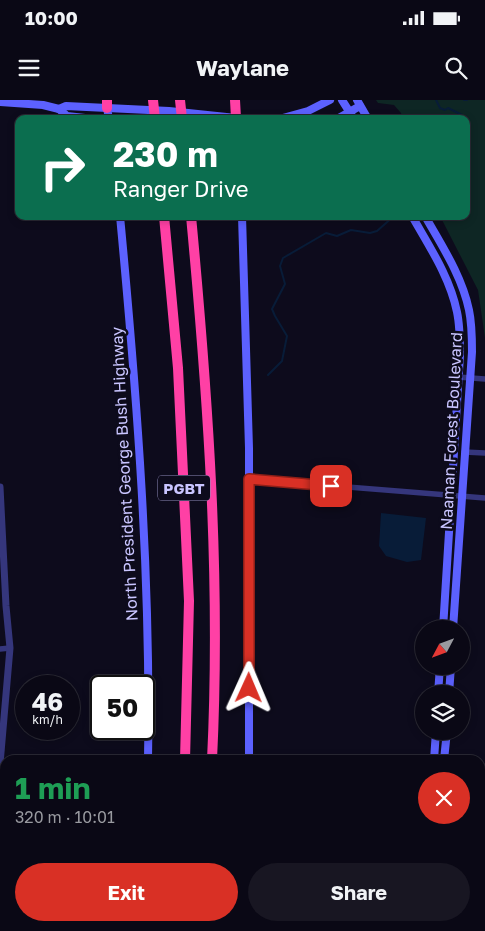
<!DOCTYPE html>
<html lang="en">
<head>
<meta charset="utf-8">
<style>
	body { margin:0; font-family:"Golos Text",sans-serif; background:#181622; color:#f1f3f6; height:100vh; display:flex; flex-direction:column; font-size:19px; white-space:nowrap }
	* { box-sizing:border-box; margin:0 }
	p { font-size:16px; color:#999aa0 }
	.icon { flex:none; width:28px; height:28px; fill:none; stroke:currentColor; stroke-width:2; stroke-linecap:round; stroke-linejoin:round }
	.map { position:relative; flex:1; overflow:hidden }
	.drawer { position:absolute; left:0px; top:655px; width:485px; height:176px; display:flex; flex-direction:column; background:#0a0815; border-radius:15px 15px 0 0; box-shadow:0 2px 8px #0003,0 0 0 1px #2a2934 }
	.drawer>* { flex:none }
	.hud { position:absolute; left:15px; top:15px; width:455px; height:105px; border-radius:10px; box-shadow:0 2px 8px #0003,0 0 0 1px #2a2934; background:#0b6e4f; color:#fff; overflow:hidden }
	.needle { width:32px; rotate:229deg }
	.buttons { position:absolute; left:415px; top:520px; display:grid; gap:10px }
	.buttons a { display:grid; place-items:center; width:55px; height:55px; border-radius:50%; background:#0a0815; box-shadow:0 2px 8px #0003,0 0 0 1px #2a2934; font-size:25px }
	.speed { position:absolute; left:15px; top:575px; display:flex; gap:10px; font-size:25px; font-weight:700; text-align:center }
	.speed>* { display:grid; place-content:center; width:65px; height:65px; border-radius:50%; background:#0a0815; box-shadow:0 2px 8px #0003,0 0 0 1px #2a2934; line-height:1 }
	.speed small { font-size:12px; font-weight:400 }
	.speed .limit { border:2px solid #111; border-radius:8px; background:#fff; color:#111 }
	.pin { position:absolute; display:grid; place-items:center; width:42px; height:42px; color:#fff; margin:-21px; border-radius:10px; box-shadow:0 2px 8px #0006 }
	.me { position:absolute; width:55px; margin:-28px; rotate:1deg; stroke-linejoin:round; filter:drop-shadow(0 0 4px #0008) }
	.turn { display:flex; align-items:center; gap:18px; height:105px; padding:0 15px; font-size:22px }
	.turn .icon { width:65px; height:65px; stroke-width:2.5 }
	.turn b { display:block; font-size:35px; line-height:42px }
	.round { display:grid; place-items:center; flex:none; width:52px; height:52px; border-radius:26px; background:#181622 }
	.head { display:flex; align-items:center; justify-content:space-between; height:85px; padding:0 15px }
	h1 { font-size:30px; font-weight:700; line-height:38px; color:#1e9e55 }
	.button { display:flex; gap:10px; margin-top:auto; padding:10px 15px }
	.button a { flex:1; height:58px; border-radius:30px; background:#d93025; color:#fff; font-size:20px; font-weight:700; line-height:58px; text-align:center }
	.button a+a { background:#181622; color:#f1f3f6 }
	.status { display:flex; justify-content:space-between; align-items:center; height:35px; padding:0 25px; background:#0a0815; direction:ltr }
	.status svg { height:14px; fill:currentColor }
	header { display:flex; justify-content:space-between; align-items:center; height:65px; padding:0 15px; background:#0a0815; font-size:22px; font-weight:700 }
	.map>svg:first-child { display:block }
	.green { fill:#0e2624 }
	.water { fill:#081c38 }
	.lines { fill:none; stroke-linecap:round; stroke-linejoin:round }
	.stream { stroke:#081c38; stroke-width:2 }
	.minor { stroke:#35367c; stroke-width:5.5 }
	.tertiary { stroke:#35367c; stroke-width:7 }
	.secondary { stroke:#5c61ff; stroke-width:8 }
	.motorway { stroke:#ff40a5; stroke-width:10 }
	.motorway-bridge { stroke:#ff40a5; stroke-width:10 }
	.route-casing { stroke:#8d1f18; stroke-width:12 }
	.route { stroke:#d93025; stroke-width:9 }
	.labels { text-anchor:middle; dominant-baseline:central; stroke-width:5; stroke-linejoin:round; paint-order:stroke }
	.shield { fill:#0d0b1c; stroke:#918dbb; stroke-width:1 }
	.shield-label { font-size:15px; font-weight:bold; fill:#c9c5ff }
	.street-label { font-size:16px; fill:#c9c5ff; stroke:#0d0b1c }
</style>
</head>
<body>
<div class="status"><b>10:00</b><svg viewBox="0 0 49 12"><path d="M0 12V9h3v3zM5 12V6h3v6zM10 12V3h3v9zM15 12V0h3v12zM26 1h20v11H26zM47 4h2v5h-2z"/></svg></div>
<header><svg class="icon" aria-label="menu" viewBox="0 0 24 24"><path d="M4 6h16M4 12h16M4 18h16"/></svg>Waylane<svg class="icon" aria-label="search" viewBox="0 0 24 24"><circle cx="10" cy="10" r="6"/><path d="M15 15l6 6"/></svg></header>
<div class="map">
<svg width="485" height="831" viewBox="0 0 485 831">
	<rect width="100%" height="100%" fill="#0d0b1c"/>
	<path class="green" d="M376 0H485V238L478 190 440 116H466V19H402L401 13 394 5 378 3Z"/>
	<path class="water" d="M381 413 426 418 421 460 407 462 386 456 379 446Z"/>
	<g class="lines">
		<g class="stream">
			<path d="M436 0 440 8 445 10 448 8 462 15 461 19"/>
			<path d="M464 0H467"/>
			<path d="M268 275 282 261 287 236 275 216 272 209 285 184 280 166 283 158 326 133 337 136 351 130 370 133 377 131 394 116"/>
		</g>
		<g class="minor">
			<path d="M458 277 485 279"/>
			<path d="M464 352 485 353"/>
			<path d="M249 379 485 398"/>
			<path d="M0 549 10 548"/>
		</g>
		<g class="tertiary">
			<path d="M0 387 6 506 10 548 0 664"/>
			<path d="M0 724H5"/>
		</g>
		<g class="secondary">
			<path d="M342 0 354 19"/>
			<path d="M357 0 368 19"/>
			<path d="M0 2 43 5 59 9 67 16 94 19"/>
			<path d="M107 8 109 19"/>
			<path d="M59 9 66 6 169 11 236 18 257 19"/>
			<path d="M279 19 308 11 330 0"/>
			<path d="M337 19 360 6"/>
			<path d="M120 116C137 297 151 478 148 660"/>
			<path d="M242 116 249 348V660"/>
			<path d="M412 116C429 146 450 177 457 212 460 226 460 241 460 255L443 529"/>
			<path d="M425 116C442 146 462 176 469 210 472 224 472 238 472 252L453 529"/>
			<path d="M438 594 440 566"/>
			<path d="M449 594 451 566"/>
			<path d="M434 660 436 631"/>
			<path d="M444 660 447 631"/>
			<path d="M456 826 458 831"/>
			<path d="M469 826 471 831"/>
			<path d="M142 831V826"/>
			<path d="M244 831V826"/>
		</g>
		<g class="motorway">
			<path d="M107 0V8"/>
			<path d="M235 0 236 18"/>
			<path d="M164 116 178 268 189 501 185 660"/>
			<path d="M191 116C208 298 221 477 212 660"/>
			<path d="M215 826V831"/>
			<path d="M161 831 162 826"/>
			<path d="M177 831V826"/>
			<path d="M203 831V826"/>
		</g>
		<g class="motorway-bridge">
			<path d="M153 0 155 19"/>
			<path d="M180 0 182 19"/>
		</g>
	</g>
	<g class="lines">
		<defs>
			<path id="route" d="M249 588V379L331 386"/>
		</defs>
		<use href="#route" class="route-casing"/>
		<use href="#route" class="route"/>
	</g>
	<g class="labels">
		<rect class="shield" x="158" y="375.5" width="52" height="25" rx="4"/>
		<g class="shield-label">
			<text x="184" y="388">PGBT</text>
		</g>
		<g class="street-label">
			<text transform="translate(451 331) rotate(-87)">Naaman Forest Boulevard</text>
			<text transform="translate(124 374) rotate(-93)">North President George Bush Highway</text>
		</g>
	</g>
</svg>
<div class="buttons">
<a><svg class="needle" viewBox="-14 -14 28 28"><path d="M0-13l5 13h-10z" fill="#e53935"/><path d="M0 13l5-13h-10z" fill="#999aa0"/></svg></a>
<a><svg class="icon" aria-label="layers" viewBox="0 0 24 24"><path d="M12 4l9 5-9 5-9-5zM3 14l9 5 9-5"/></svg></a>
</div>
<div class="speed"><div>46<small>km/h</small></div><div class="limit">50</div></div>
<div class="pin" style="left:331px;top:386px;background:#d93025"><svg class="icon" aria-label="arrive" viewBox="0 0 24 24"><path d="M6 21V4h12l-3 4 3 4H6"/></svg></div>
<svg class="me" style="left:249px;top:588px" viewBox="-20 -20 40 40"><path d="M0-17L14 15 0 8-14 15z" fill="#d93025" stroke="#fff" stroke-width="4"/></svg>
<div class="hud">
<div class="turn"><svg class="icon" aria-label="right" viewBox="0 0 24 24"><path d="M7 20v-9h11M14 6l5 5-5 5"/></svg><div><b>230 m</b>Ranger Drive</div></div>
</div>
<section class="drawer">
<div class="head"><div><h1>1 min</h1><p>320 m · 10:01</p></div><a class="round" style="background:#d93025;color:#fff"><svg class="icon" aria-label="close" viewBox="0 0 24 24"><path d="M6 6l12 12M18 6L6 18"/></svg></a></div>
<div class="button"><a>Exit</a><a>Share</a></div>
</section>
</div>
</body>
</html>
